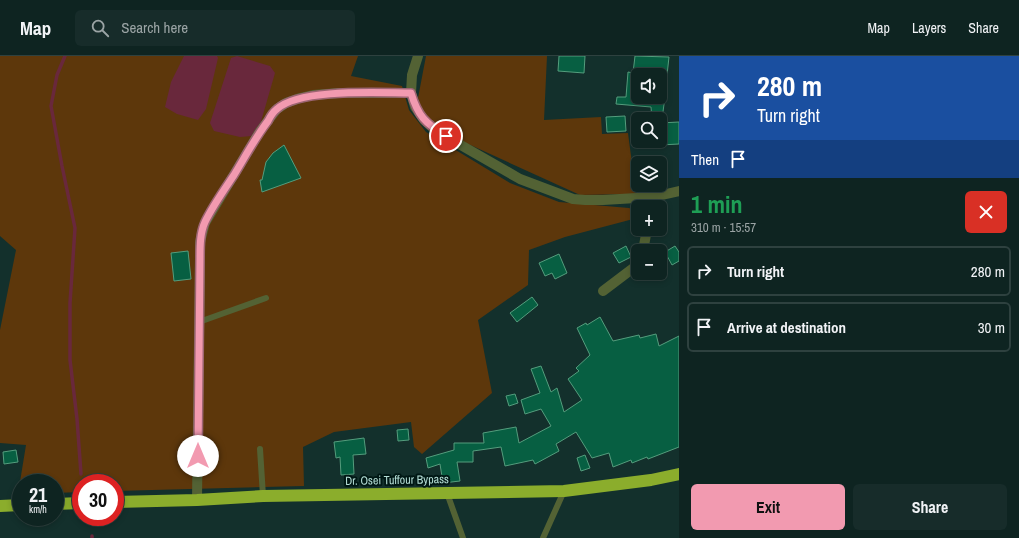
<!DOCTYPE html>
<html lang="en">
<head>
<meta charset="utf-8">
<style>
	body { margin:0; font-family:"Archivo Narrow",sans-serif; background:#172c2a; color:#f1f3f6; height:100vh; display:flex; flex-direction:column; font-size:15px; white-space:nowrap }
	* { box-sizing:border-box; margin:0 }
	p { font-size:13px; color:#9ba4a5 }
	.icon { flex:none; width:22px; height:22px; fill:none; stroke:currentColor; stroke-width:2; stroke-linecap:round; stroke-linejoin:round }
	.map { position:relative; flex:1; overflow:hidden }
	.details { display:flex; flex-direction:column; background:#0e2421; width:340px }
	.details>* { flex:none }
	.guide { background:#1a4fa0; color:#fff; overflow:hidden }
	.tools { position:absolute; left:631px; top:12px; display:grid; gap:8px }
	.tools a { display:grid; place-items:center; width:36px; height:36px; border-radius:6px; background:#0e2421; box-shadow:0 2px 6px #0003,0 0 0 1px #2e413f; font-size:20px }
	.speed { position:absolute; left:12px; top:418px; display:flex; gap:8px; font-size:20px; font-weight:700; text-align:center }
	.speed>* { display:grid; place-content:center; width:52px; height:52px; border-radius:50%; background:#0e2421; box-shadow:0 2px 6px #0003,0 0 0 1px #2e413f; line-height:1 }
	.speed small { font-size:10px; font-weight:400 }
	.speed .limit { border:6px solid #d22; background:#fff; color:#111 }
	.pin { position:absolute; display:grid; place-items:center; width:34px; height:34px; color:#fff; margin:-17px; border:2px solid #fff; border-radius:50%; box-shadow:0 1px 4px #0007 }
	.me { position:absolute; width:44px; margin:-22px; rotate:0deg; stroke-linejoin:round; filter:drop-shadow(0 0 3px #0008) }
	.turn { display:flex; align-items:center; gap:14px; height:84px; padding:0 12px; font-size:18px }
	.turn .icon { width:52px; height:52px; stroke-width:2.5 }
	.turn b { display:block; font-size:28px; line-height:34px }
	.then { display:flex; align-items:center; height:38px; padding:0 12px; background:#0003; gap:8px; font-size:15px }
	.round { display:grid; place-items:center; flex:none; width:42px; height:42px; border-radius:6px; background:#172c2a }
	.headline { display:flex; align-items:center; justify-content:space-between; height:68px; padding:0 12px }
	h1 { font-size:24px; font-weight:700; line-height:30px; color:#1e9e55 }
	.button { display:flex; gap:8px; margin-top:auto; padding:8px 12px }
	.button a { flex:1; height:46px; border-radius:6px; background:#f29ab0; color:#111; font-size:16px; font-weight:700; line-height:46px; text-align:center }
	.button a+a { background:#172c2a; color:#f1f3f6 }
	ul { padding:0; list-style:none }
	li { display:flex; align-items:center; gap:12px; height:50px; margin:0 8px 6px; padding:0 4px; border:2px solid #2e413f; border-radius:6px }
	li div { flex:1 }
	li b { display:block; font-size:15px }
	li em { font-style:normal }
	header { display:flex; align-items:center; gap:24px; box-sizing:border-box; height:56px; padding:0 20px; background:#0e2421; border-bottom:1px solid #2e413f }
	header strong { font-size:19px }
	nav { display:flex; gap:22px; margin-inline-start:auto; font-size:14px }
	.search { width:280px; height:36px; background:#172c2a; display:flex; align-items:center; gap:10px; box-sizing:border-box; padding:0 14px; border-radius:6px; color:#9ba4a5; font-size:15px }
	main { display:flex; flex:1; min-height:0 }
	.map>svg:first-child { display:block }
	.green { fill:#5d370b }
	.water { fill:#69283c }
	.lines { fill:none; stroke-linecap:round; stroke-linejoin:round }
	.stream { stroke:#69283c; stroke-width:3.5 }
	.building { fill:#075f42; stroke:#549d7d }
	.lane { stroke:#536234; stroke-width:6 }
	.street { stroke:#536234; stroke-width:10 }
	.highway { stroke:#8bad2c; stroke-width:12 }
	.route-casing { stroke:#9d6472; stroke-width:10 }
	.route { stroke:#f29ab0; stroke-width:7 }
	.labels { text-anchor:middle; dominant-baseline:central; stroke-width:4; stroke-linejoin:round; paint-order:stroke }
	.street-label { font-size:12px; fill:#b5dfd7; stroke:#001815 }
</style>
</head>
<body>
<header>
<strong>Map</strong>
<div class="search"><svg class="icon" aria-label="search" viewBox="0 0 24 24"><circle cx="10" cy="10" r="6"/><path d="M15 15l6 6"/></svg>Search here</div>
<nav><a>Map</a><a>Layers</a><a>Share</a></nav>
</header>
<main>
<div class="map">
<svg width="679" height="482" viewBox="0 0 679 482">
	<rect width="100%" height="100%" fill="#13302c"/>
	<g class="green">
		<path d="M0 0H358L351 20 402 30 409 54 426 76 510 127 559 146 629 152 636 155 637 162 565 181 529 194 528 229 478 264 492 337 422 398 414 391 411 366 334 376 303 391 304 430 115 435V427H81V436L55 437V427H21V438H18L26 389 0 387V274L16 194 0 180Z"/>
		<path d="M426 0H547L544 64 601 61 602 78 628 77 636 138 580 139 444 77 422 57 418 42Z"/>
	</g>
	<g class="water">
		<path d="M184 0H217L218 2 206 53 198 64 177 58 165 51 171 26Z"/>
		<path d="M237 0 270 10 275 17 260 69 252 80 240 81 214 75 210 67 231 2Z"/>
	</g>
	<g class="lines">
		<g class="stream">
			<path d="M65 0 57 19 51 50 62 110 75 172 70 247V304L77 363 81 418"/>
			<path d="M92 480V482"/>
		</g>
	</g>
	<g class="building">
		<path d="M559 0H585L584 17 558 15Z"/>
		<path d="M635 0 669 1 667 19H638V41H665L662 63H652L651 51 616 48 617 41H626L628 16 633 17Z"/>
		<path d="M625 60 626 75 607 76 606 61Z"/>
		<path d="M679 66V88L660 89V67Z"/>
		<path d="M284 89 301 122 262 136 260 124H262L266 106 273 97Z"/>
		<path d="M626 190 631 201 619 207 613 197Z"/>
		<path d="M675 190 679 196V205L672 209 665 196Z"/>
		<path d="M188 195 191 223 174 225 171 197Z"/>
		<path d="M559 198 567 217 555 223 552 217 545 220 539 207Z"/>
		<path d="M532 241 538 249 517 266 510 257Z"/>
		<path d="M600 261 613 285 639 279 640 282 656 278 659 290 679 280V391L648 403 647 401 632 407 631 404 613 411 609 397 592 402 576 376 556 388 559 395 535 408 533 404 505 410 501 391 473 395V406H457L460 425 443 427 440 408 428 412 426 402 454 394V387H484L483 377 516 371 519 387 551 370 541 353 525 358 521 344 540 337 531 313 541 310 551 336 557 332 564 356 582 344 568 323 579 315 576 312 590 299 577 272 586 267 587 269Z"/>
		<path d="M515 338 518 347 509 350 506 340Z"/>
		<path d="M408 373 409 384 398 385 397 374Z"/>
		<path d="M364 382 366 398 353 399 354 418 341 419 340 401 336 402 334 386Z"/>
		<path d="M16 394 18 406 4 408 3 396Z"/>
		<path d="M585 399 590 412 581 415 577 402Z"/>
	</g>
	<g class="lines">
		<g class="lane">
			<path d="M199 266 266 242"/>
			<path d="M260 393 263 440"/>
			<path d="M447 437 463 482"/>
			<path d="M543 482 564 435"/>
		</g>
		<g class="street">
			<path d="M418 0 412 19 411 37 415 51 424 64 433 72 445 80 520 123 573 143 585 144H603L653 141 679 135"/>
			<path d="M643 195 647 173"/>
			<path d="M603 235 636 210 638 205"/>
			<path d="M197 444 200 202V186L205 167 260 75 277 53 286 47 300 42 313 39 339 37H411"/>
		</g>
		<g class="highway">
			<path d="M115 446 197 444 263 440 564 435 651 424 679 418"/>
			<path d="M55 448 81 447"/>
			<path d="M0 450 21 449"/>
		</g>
	</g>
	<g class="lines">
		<defs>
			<path id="route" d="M198 400 200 202C200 190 200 177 205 166 212 151 224 134 234 119 245 101 255 82 268 65 270 61 273 56 277 53 300 32 380 37 411 37 418 60 425 67 446 80"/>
		</defs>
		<use href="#route" class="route-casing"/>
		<use href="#route" class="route"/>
	</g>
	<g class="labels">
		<g class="street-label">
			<text transform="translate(397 424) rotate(-1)">Dr. Osei Tuffour Bypass</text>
		</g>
	</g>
</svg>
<div class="tools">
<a><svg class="icon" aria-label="sound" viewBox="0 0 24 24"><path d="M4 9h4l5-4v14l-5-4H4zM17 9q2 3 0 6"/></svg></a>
<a><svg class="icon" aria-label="search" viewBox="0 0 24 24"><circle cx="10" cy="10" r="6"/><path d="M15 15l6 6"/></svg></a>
<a><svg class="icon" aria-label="layers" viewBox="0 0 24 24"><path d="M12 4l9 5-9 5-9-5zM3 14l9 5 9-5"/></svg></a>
<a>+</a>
<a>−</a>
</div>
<div class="speed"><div>21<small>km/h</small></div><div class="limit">30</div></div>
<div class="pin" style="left:446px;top:80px;background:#d93025"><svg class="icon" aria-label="arrive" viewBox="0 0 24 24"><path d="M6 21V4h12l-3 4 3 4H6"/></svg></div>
<svg class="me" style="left:198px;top:400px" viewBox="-20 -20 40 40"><circle r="19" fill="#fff"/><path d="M0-13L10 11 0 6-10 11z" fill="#f29ab0"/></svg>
</div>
<section class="details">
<div class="guide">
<div class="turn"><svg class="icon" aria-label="right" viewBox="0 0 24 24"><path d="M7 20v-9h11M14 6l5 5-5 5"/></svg><div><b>280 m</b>Turn right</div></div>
<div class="then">Then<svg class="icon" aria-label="arrive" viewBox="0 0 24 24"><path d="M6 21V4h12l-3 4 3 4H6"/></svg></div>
</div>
<div class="headline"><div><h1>1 min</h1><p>310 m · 15:57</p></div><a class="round" style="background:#d93025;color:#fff"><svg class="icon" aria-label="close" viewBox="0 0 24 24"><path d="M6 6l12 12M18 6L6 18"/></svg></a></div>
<ul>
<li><svg class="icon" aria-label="right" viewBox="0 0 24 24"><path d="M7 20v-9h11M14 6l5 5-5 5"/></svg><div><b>Turn right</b></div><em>280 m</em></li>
<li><svg class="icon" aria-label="arrive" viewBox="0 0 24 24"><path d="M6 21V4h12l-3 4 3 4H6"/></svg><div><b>Arrive at destination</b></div><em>30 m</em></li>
</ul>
<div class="button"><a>Exit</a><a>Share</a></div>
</section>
</main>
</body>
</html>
